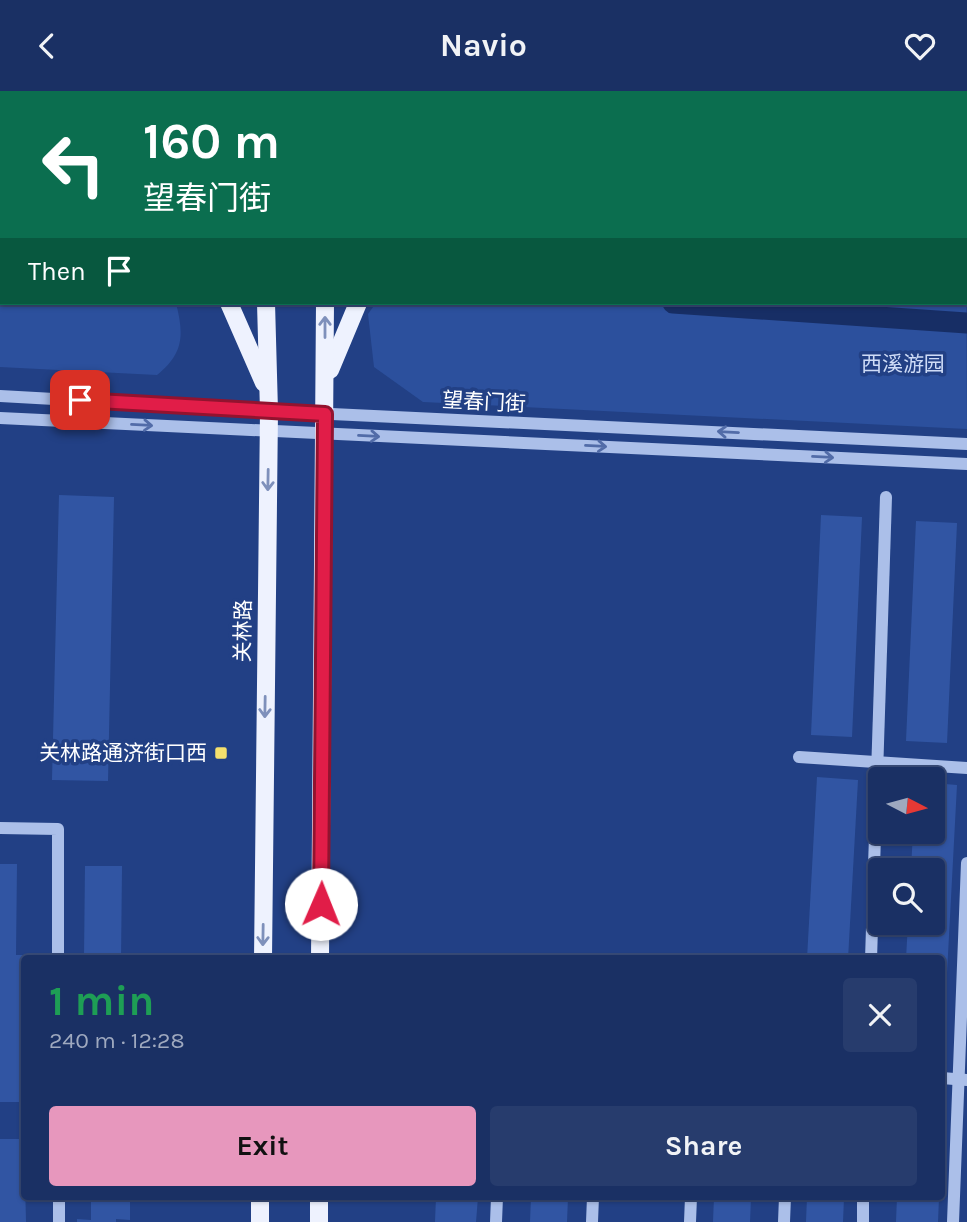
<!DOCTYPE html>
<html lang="en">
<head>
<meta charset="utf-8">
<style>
	body { margin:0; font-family:Karla,"Noto Sans SC",sans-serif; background:#273c6d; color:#f1f3f6; height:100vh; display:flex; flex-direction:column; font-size:26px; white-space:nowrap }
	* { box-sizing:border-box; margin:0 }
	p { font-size:23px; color:#9fa9bf }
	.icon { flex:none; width:38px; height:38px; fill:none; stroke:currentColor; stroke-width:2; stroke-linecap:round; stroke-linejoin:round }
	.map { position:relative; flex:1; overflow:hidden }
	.drawer { position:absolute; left:21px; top:864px; width:924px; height:245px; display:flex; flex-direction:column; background:#1a3064; border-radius:7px; box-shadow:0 2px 5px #0004,0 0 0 2px #384b78 }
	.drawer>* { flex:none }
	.hud { position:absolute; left:0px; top:0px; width:968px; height:214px; box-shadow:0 2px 5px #0004,0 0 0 2px #384b78; background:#0b6e4f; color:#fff; overflow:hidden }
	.needle { width:46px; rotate:96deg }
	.fabs { position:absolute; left:868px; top:676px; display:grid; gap:14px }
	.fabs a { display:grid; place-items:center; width:77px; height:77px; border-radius:7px; background:#1a3064; box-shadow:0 2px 5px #0004,0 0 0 2px #384b78; font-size:35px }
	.pin { position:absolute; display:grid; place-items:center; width:60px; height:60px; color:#fff; margin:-30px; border-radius:14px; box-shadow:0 4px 10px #0006 }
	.me { position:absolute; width:77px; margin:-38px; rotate:1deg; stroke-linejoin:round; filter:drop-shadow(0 0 5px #0008) }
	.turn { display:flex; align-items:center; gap:24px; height:147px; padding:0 28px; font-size:32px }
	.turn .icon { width:91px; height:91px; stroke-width:2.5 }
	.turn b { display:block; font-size:49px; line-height:60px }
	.then { display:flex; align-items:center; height:66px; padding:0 28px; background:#0003; gap:14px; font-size:26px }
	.round { display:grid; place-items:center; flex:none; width:74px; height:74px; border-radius:7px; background:#273c6d }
	.summary { display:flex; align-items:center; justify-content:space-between; height:119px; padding:0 28px }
	h1 { font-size:42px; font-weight:700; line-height:52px; color:#1e9e55 }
	.button { display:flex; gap:14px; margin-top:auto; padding:14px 28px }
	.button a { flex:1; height:80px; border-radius:7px; background:#e797bd; color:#111; font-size:28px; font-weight:700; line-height:80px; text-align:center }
	.button a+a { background:#273c6d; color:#f1f3f6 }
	header { display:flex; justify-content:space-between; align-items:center; height:91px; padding:0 28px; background:#1a3064; font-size:32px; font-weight:700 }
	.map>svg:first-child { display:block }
	.green { fill:#2c509d }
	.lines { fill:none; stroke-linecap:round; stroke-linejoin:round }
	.canal { stroke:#172e65; stroke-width:21 }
	.building { fill:#3155a3 }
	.minor { stroke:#abbfe9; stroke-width:12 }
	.major { stroke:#eef2fe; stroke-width:18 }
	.highway { stroke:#fff; stroke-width:21 }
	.oneway { stroke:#7e90bb }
	.oneway2 { stroke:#526ca8 }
	.route-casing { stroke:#92132f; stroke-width:18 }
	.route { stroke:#e11d48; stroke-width:12 }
	.poi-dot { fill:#f5e06d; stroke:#224085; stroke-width:2.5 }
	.labels { text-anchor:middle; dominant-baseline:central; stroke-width:7; stroke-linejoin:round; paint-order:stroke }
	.park-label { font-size:21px; fill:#cfdcf7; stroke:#224085 }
	.street-label { font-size:21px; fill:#fff; stroke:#224085 }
	.poi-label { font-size:21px; fill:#fff; stroke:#224085; text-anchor:end }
</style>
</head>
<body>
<header><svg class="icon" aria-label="back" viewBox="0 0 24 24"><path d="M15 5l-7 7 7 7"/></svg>Navio<svg class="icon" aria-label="heart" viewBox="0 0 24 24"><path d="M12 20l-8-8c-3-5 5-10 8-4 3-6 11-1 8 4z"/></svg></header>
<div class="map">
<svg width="967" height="1131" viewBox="0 0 967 1131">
	<rect width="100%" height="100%" fill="#224085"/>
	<g class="green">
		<path d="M0 101 2 212H176C184 244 184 262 157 284L0 276Z"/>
		<path d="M966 136 967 338 423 311 374 276 368 223 376 212H966Z"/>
	</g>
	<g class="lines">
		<path class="canal" d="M673 212 967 232"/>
	</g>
	<g class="building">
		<path d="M59 404 114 406 108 690 52 689Z"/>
		<path d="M821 424 862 426 852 646 811 644Z"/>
		<path d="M916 430 957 432 947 652 906 650Z"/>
		<path d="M817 686 858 689 848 868H807Z"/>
		<path d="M933 692 957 694 944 939H942V868H906L908 831H933V779H911L913 740H933Z"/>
		<path d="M0 773H17L16 864H28V868H24V1011H0Z"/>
		<path d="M85 775H122L121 868H84Z"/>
		<path d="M0 1048H24L26 1131H0Z"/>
		<path d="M91 1106H130V1129L116 1128V1131H77V1128L91 1129Z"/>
		<path d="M436 1106H478L476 1131H435Z"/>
		<path d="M531 1106H568L567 1131H530Z"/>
		<path d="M714 1106H751L750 1131H713Z"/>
		<path d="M807 1106H844L843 1131H806Z"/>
		<path d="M897 1106H939L938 1131H896Z"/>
	</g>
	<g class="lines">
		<g class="minor">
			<path d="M0 305 269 320 967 353"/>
			<path d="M0 327 967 373"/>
			<path d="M799 666 967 677"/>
			<path d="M0 737 58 738V868"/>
			<path d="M871 868 886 406"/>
			<path d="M942 987 967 989"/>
			<path d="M59 1106V1131"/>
			<path d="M496 1131 497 1106"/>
			<path d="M592 1131 593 1106"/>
			<path d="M690 1131 691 1106"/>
			<path d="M784 1131 785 1106"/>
			<path d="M863 1131V1106"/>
			<path d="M953 1131 967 772"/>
		</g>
		<g class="major">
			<path d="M263 0V2"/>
			<path d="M325 0V2"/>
			<path d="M0 73H2"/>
			<path d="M966 103H967"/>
			<path d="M229 212 264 292"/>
			<path d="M330 279 358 212"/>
			<path d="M263 868 269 320 266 212"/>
			<path d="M320 868 325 212"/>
			<path d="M260 1131V1106"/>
			<path d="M319 1131V1106"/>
		</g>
		<g class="highway">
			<path d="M583 0 624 2"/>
			<path d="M966 17H967"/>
			<path d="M0 34H2"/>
			<path d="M966 71H967"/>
		</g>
	</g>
	<defs><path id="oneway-shaft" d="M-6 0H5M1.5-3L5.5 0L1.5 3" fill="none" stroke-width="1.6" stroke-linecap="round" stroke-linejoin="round" transform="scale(1.75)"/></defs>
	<g class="oneway">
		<use href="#oneway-shaft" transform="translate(325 236) rotate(-90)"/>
		<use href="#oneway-shaft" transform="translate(268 389) rotate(91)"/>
		<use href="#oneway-shaft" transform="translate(265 616) rotate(91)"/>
		<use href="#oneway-shaft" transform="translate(263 844) rotate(91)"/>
	</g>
	<g class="oneway2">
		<use href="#oneway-shaft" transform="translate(142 334) rotate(3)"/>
		<use href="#oneway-shaft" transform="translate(728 341) rotate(-177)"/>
		<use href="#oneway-shaft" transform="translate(369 345) rotate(3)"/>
		<use href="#oneway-shaft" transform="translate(596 355) rotate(3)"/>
		<use href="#oneway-shaft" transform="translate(823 366) rotate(3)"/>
	</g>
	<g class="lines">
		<defs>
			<path id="route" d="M80 309 325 323 321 813"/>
		</defs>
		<use href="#route" class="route-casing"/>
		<use href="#route" class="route"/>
	</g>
	<rect class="poi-dot" x="214" y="655" width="14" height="14" rx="3.5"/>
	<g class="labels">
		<g class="park-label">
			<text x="903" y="273">西溪游园</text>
		</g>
		<g class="street-label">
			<text transform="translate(484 311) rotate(3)">望春门街</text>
			<text transform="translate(243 540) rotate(-89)">关林路</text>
		</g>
		<g class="poi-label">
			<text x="207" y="662">关林路通济街口西</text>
		</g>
	</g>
</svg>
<div class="fabs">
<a><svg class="needle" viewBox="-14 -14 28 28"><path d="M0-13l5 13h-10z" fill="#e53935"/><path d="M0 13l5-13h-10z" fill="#9fa9bf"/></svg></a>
<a><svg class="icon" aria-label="search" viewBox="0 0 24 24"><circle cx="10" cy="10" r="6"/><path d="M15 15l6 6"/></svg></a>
</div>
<div class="pin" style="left:80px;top:309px;background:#d93025"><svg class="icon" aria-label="arrive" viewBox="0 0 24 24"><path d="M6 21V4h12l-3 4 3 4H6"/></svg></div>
<svg class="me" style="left:321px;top:813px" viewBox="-20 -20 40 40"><circle r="19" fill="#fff"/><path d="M0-13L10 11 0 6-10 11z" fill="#e11d48"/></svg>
<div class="hud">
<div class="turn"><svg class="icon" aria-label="left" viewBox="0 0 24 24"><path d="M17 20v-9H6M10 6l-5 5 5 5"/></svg><div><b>160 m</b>望春门街</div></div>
<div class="then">Then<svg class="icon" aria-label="arrive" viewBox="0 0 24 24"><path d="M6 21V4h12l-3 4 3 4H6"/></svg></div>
</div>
<section class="drawer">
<div class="summary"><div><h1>1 min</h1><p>240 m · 12:28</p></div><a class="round"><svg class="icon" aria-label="close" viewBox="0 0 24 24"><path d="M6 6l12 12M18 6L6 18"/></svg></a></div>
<div class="button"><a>Exit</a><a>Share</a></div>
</section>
</div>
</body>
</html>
